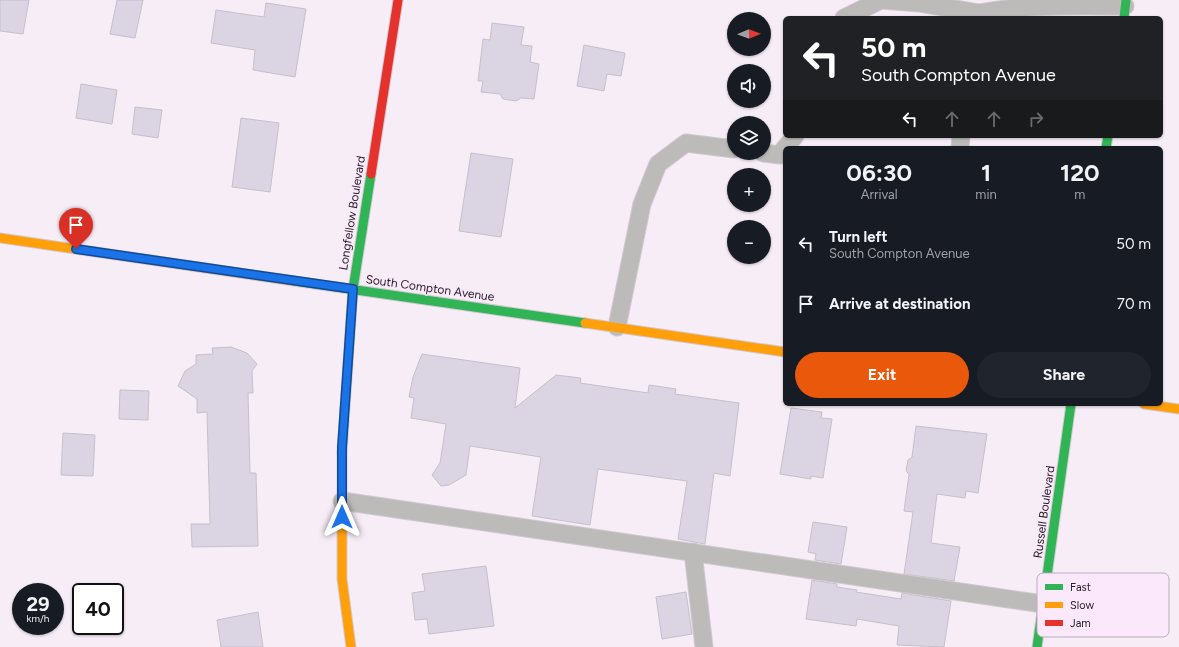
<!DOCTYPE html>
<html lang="en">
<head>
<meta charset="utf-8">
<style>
	body { margin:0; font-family:Figtree,sans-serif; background:#20242c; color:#f1f3f6; height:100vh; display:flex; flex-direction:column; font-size:15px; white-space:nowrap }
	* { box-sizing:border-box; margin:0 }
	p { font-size:13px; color:#9ea1a6 }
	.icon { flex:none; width:22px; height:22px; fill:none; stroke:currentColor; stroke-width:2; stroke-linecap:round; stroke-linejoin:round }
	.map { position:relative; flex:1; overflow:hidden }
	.panel { position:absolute; left:783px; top:146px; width:380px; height:260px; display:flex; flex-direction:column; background:#171b24; border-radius:6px; box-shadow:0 1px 3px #0004 }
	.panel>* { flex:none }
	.hud { position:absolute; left:783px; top:16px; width:380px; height:122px; border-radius:6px; box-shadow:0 1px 3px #0004; background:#202124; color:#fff; overflow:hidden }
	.needle { width:26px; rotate:89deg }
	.fabs { position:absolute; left:727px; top:12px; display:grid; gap:8px }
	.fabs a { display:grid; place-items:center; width:44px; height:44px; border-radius:50%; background:#171b24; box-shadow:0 1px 3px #0004; font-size:20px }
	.speed { position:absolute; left:12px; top:583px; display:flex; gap:8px; font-size:20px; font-weight:700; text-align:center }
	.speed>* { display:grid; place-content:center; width:52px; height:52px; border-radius:50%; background:#171b24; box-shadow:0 1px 3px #0004; line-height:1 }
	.speed small { font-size:10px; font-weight:400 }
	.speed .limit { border:2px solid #111; border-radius:6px; background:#fff; color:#111 }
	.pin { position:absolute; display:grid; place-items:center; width:34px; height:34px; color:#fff; margin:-41px -17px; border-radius:50% 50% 50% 0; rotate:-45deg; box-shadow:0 0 4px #0007 }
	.pin .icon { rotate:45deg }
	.me { position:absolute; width:44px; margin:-22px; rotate:0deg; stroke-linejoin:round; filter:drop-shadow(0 0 3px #0008) }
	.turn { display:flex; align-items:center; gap:14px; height:84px; padding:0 12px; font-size:18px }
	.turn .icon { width:52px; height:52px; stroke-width:2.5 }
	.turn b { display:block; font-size:28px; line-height:34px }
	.lanes { display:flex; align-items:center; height:38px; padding:0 12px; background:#0003; justify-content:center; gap:20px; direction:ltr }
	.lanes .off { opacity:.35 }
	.eta { display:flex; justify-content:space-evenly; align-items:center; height:68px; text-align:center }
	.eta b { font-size:24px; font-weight:700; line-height:28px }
	.primary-button { display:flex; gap:8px; margin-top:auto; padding:8px 12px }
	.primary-button a { flex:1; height:46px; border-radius:24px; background:#ea580c; color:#fff; font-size:16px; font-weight:700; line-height:46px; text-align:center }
	.primary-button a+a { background:#20242c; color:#f1f3f6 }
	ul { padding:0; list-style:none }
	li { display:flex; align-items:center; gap:12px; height:60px; padding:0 12px }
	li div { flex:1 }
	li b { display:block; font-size:15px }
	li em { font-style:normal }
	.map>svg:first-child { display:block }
	.building { fill:#dbd5e3; stroke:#c5c0c9 }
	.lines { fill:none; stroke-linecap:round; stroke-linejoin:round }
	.lane-casing { stroke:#d1c9d1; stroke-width:19 }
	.fast-casing { stroke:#d1c9d1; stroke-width:11 }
	.slow-casing { stroke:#d1c9d1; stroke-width:11 }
	.jam-casing { stroke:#d1c9d1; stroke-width:11 }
	.lane { stroke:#bcbbb9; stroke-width:17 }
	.fast { stroke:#30b455; stroke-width:9 }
	.slow { stroke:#ff9f0a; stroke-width:9 }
	.jam { stroke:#e5322d; stroke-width:9 }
	.route-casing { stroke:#114b97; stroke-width:10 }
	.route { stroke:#1a73e8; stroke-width:7 }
	.labels { text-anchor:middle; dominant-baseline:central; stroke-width:3; stroke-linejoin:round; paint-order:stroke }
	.street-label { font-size:12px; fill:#282128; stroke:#fbe9fb }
	.key { fill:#fbe9fb; stroke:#bcadbc; stroke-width:1 }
	.key-label { font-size:11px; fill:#282128 }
</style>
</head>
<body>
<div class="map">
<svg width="1179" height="647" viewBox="0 0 1179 647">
	<rect width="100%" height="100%" fill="#f7edf7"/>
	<g class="building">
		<path d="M0 0H29L23 34 0 31Z"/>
		<path d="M117 0H143L135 38 110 34Z"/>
		<path d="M266 3 306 9 295 77 253 70 255 50 211 43 216 10 264 17Z"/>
		<path d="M492 23 524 27 521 45 532 46 530 62 539 64 534 99 521 98 516 101 503 99 500 94 481 92 483 81H478L483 39 490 40Z"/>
		<path d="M584 45 625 53 621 76 607 74 604 91 577 86Z"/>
		<path d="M81 84 117 90 112 124 76 118Z"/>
		<path d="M135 107 162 110 158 138 132 134Z"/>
		<path d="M241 118 279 123 270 192 232 187Z"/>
		<path d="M471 153 513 159 501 237 459 231Z"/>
		<path d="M231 347 247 353 257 364 252 371 253 393H248L250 473H256L258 546 192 547 191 524H210L207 412 197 413V399L178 386 185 371 196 364V355L213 354 212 348Z"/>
		<path d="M422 354 520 368 515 408 556 375 581 378 580 383 648 393 649 385 676 389 675 394 739 403 730 476 714 473 705 544 678 539 687 481 598 469 590 525 532 516 541 457 470 446 466 475 449 485 441 486 432 475 440 463 446 424 411 418 414 398 409 397 413 377Z"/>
		<path d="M120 390 149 391 148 420 119 419Z"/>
		<path d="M791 408 822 412 821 418 832 419 823 478 811 476V479L780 474Z"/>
		<path d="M916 426 987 434 978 493 966 491 965 498 937 494 931 543 960 547 954 581 904 574 913 512 904 511 909 474 906 471 908 460 912 457Z"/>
		<path d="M63 433 95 435 93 476 61 475Z"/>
		<path d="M813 522 847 527 841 564 815 560 816 554 808 552Z"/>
		<path d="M486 566 494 626 429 634 427 619 415 620 412 593 425 591 422 574Z"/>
		<path d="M812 580 837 584V587L857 590 856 592 901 599 902 593 951 601 944 647 897 645 899 626 857 619 856 626 806 619Z"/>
		<path d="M686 592 692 634 662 639 656 597Z"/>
		<path d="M258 612 263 647H221L217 620Z"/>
	</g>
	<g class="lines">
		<defs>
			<g id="lane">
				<path d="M844 18 881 0 919 3 979 13"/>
				<path d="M976 18 979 13C1027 4 1077 6 1125 6"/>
				<path d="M785 148 795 136"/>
				<path d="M960 148 961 136"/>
				<path d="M763 153 780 155 785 148"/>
				<path d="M617 327 642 204 658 164 686 143 734 149"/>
				<path d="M342 501 1043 604"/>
				<path d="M693 552 704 647"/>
			</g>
			<g id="fast">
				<path d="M1124 18 1126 0"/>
				<path d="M1106 148 1108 136"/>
				<path d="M294 281 585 323"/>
				<path d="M342 452 353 289 371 174"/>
				<path d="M1037 647 1071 404"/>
			</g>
			<g id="slow">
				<path d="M0 238 294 281"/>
				<path d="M585 323 785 352"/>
				<path d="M1144 404 1179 409"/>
				<path d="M342 452V579L351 647"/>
			</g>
			<path id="jam" d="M371 174 398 0"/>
		</defs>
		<use href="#lane" class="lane-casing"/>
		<use href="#fast" class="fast-casing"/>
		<use href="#slow" class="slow-casing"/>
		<use href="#jam" class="jam-casing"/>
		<use href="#lane" class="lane"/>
		<use href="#fast" class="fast"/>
		<use href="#slow" class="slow"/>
		<use href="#jam" class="jam"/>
	</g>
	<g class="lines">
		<defs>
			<path id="route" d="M76 249 353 289 342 447V517"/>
		</defs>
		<use href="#route" class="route-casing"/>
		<use href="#route" class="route"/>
	</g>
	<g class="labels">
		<g class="street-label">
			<text transform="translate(352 213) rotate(-81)">Longfellow Boulevard</text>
			<text transform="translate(430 288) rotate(8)">South Compton Avenue</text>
			<text transform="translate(1044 512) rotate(-82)">Russell Boulevard</text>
		</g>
	</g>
	<rect x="1037" y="573" width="132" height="64" rx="6" class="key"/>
	<rect x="1045" y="584" width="18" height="6" fill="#30b455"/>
	<rect x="1045" y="602" width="18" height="6" fill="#ff9f0a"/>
	<rect x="1045" y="620" width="18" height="6" fill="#e5322d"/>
	<g class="key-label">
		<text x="1070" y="591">Fast</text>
		<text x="1070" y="609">Slow</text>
		<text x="1070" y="627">Jam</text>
	</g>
</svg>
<div class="fabs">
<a><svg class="needle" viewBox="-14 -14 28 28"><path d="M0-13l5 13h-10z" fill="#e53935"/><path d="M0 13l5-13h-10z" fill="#9ea1a6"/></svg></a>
<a><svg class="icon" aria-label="sound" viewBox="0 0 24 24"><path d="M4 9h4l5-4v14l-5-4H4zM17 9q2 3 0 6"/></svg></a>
<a><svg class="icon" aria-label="layers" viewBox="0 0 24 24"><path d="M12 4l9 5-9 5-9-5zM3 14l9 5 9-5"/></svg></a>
<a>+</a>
<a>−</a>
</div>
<div class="speed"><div>29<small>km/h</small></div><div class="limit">40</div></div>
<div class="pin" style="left:76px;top:249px;background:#d93025"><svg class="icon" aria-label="arrive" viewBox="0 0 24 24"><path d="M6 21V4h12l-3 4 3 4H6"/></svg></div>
<svg class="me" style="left:342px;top:517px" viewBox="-20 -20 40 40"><path d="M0-17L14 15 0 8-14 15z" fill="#1a73e8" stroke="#fff" stroke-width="4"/></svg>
<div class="hud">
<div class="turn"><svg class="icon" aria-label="left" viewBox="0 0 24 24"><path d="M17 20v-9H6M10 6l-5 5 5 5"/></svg><div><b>50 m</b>South Compton Avenue</div></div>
<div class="lanes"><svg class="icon" aria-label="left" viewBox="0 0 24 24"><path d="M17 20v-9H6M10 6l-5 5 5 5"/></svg><svg class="icon off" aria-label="ahead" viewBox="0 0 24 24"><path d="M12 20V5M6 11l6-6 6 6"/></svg><svg class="icon off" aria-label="ahead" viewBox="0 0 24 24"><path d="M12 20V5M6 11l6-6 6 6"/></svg><svg class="icon off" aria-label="right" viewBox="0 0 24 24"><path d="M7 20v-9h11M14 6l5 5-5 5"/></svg></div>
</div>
<section class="panel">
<div class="eta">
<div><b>06:30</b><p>Arrival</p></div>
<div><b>1</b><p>min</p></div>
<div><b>120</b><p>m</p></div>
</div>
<ul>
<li><svg class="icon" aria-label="left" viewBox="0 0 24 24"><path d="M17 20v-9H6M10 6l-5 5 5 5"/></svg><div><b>Turn left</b><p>South Compton Avenue</p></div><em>50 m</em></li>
<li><svg class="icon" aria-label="arrive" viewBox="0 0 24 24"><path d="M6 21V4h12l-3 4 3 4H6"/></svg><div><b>Arrive at destination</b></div><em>70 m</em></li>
</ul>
<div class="primary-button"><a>Exit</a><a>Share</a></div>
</section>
</div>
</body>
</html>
